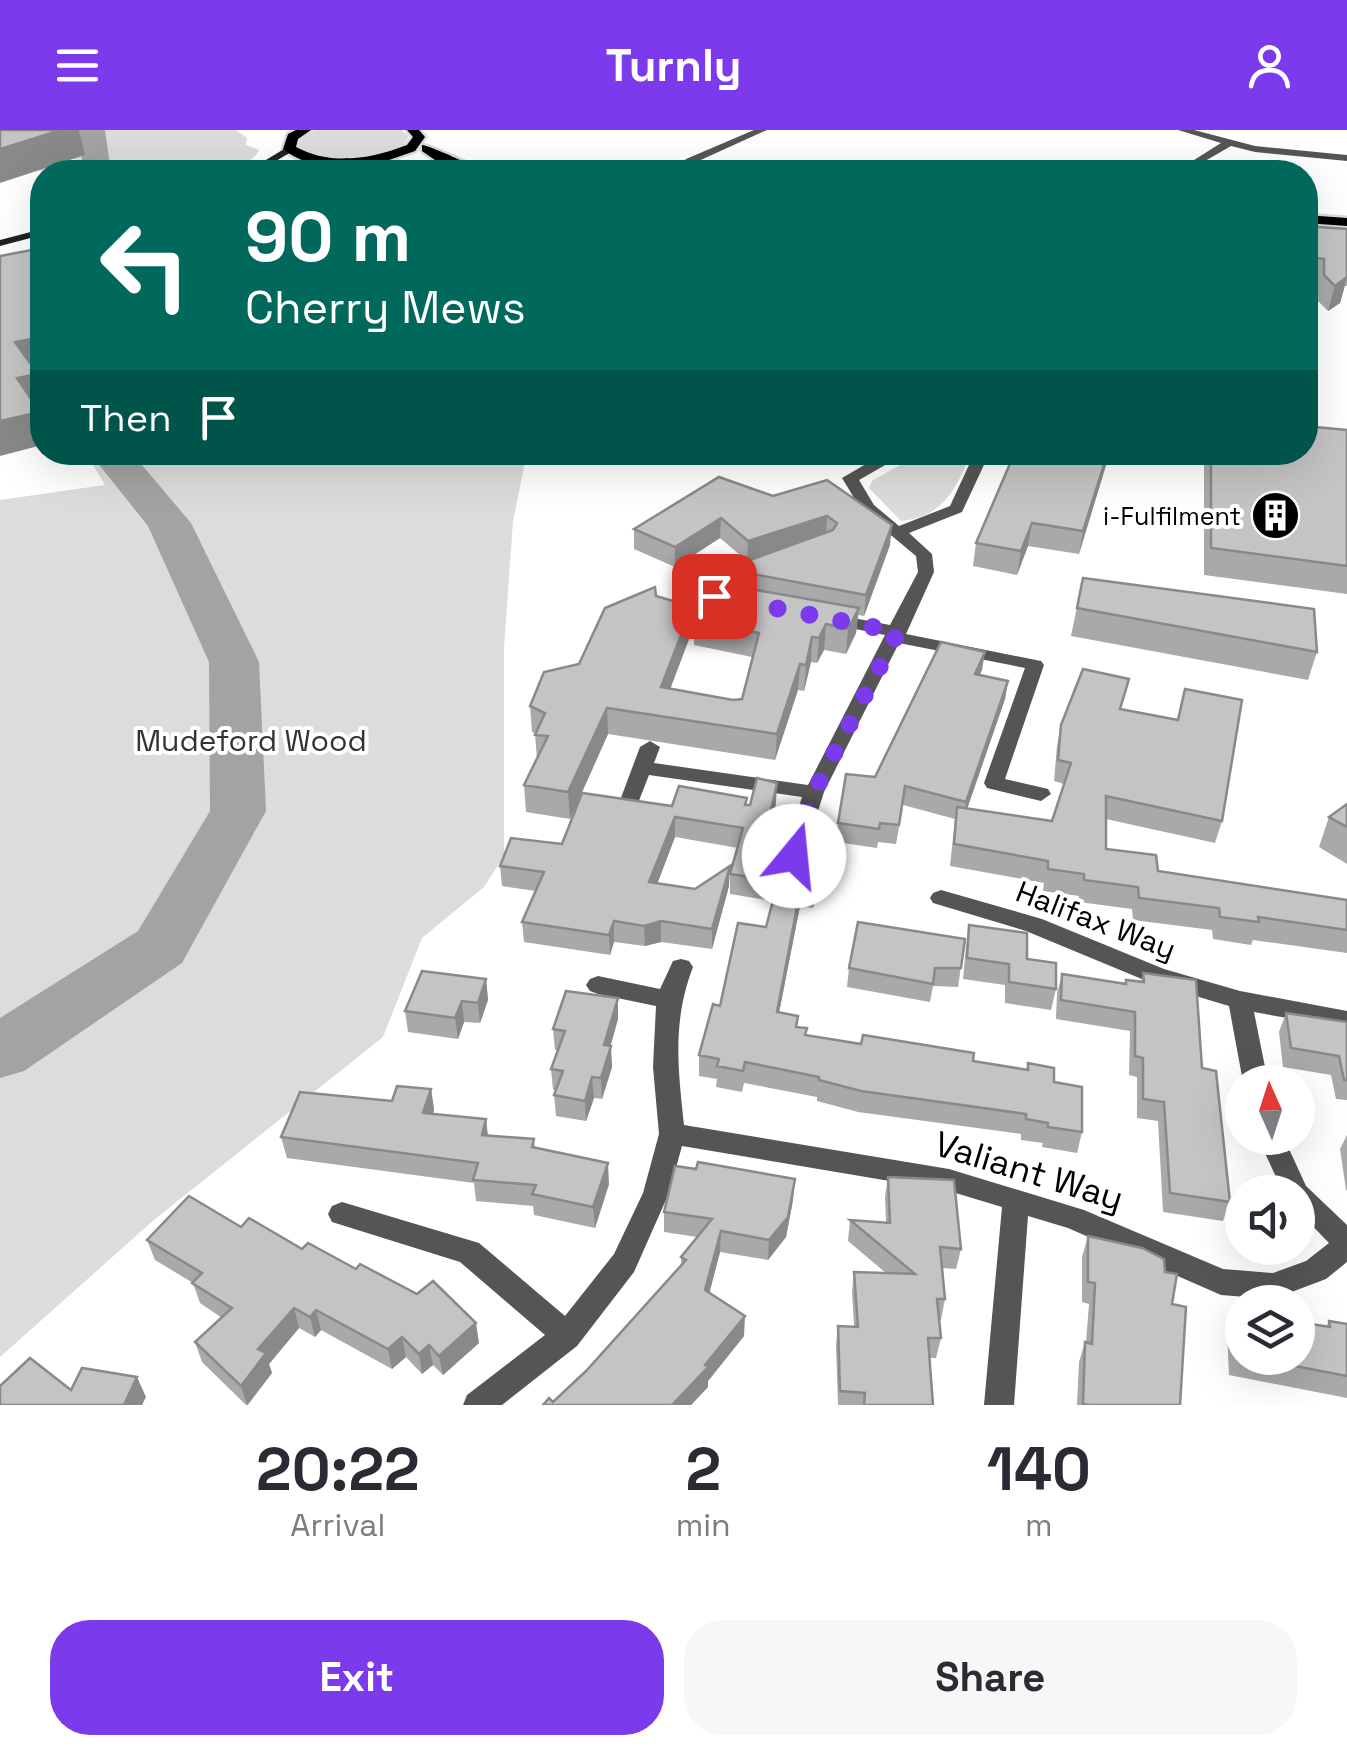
<!DOCTYPE html>
<html lang="en">
<head>
<meta charset="utf-8">
<style>
	body { margin:0; font-family:"Space Grotesk",sans-serif; background:#f7f7f7; color:#2b2b33; height:100vh; display:flex; flex-direction:column; font-size:38px; white-space:nowrap }
	* { box-sizing:border-box; margin:0 }
	p { font-size:32px; color:#7c7c81 }
	.icon { flex:none; width:55px; height:55px; fill:none; stroke:currentColor; stroke-width:2; stroke-linecap:round; stroke-linejoin:round }
	.map { position:relative; height:1275px; overflow:hidden }
	.sheet { display:flex; flex-direction:column; background:#fff; flex:1 }
	.sheet>* { flex:none }
	.banner { position:absolute; left:30px; top:30px; width:1288px; height:305px; border-radius:40px; box-shadow:0 10px 40px #0002; background:#00695c; color:#fff; overflow:hidden }
	.needle { width:65px; rotate:357deg }
	.tools { position:absolute; left:1225px; top:935px; display:grid; gap:20px }
	.tools a { display:grid; place-items:center; width:90px; height:90px; border-radius:50%; background:#fff; box-shadow:0 10px 40px #0002; font-size:50px }
	.pin { position:absolute; display:grid; place-items:center; width:85px; height:85px; color:#fff; margin:-42px; border-radius:20px; box-shadow:0 5px 15px #0006 }
	.me { position:absolute; width:110px; margin:-55px; rotate:17deg; stroke-linejoin:round; filter:drop-shadow(0 0 8px #0008) }
	.turn { display:flex; align-items:center; gap:35px; height:210px; padding:0 50px; font-size:45px }
	.turn .icon { width:130px; height:130px; stroke-width:2.5 }
	.turn b { display:block; font-size:70px; line-height:85px }
	.then { display:flex; align-items:center; height:95px; padding:0 50px; background:#0003; gap:20px; font-size:38px }
	.eta { display:flex; justify-content:space-evenly; align-items:center; height:170px; text-align:center }
	.eta b { font-size:60px; font-weight:600; line-height:70px }
	.action { display:flex; gap:20px; margin-top:auto; padding:20px 50px }
	.action a { flex:1; height:115px; border-radius:40px; background:#7c3aed; color:#fff; font-size:40px; font-weight:600; line-height:115px; text-align:center }
	.action a+a { background:#f7f7f7; color:#2b2b33 }
	header { display:flex; justify-content:space-between; align-items:center; height:130px; padding:0 50px; background:#7c3aed; color:#fff; font-size:45px; font-weight:600 }
	.map>svg:first-child { display:block }
	.green { fill:#dcdcdc }
	.lines { fill:none; stroke-linecap:round; stroke-linejoin:round }
	.river { fill:#a3a3a3; fill-rule:evenodd }
	.primary-casing { stroke:#dbdbdb; stroke-width:5 }
	.minor { fill:#555; fill-rule:evenodd }
	.secondary { fill:#222; fill-rule:evenodd }
	.primary { fill:#000; fill-rule:evenodd }
	.wall { fill:#a9a9a9; fill-rule:evenodd }
	.shaded-wall { fill:#898989 }
	.building { fill:#c4c4c4; stroke:#898989; stroke-width:2.5 }
	.route { stroke:#7c3aed; stroke-width:18; stroke-dasharray:0 32.4 }
	.labels { text-anchor:middle; dominant-baseline:central; stroke-width:8; stroke-linejoin:round; paint-order:stroke }
	.far-poi-label { font-size:25px; fill:#000; stroke:#fff; text-anchor:end }
	.park-label { font-size:30px; fill:#333; stroke:#fff }
	.street-label { font-size:30px; fill:#000; stroke:#fff }
	.near-street-label { font-size:35px; fill:#000; stroke:#fff }
</style>
</head>
<body>
<header><svg class="icon" aria-label="menu" viewBox="0 0 24 24"><path d="M4 6h16M4 12h16M4 18h16"/></svg>Turnly<svg class="icon" aria-label="person" viewBox="0 0 24 24"><circle cx="12" cy="8" r="4"/><path d="M4 21q1-7 8-7t8 7"/></svg></header>
<div class="map">
<svg width="1347" height="1275" viewBox="0 0 1347 1275">
	<rect width="100%" height="100%" fill="#fff"/>
	<g class="green">
		<path d="M0 0H236L247 8 246 15 259 20C244 54 129 42 94 42L93 38 78 42 21 40 29 25 58 35 76 30Z"/>
		<path d="M316 0H401L409 6C397 34 320 33 297 18L301 7Z"/>
		<path d="M86 323H527L513 391 504 518V726L484 757 422 808 383 907 155 1089 0 1227V370L105 355Z"/>
		<path d="M921 323 971 324C955 359 944 387 901 391L869 358 872 351Z"/>
	</g>
	<g class="lines">
		<g class="river">
			<path d="M79 0H105L111 42H83Z"/>
			<path d="M89 322H131L191 393 259 532 266 681 182 833 24 941 0 948V888L138 801 210 681 209 532 148 396Z"/>
		</g>
		<defs>
			<g id="primary">
				<path d="M296 0H311L298 9 296 17C331 36 371 29 407 15L413 7 407 0H419L425 7 415 21 389 30 445 42C421 44 398 36 375 34 341 29 314 44 283 19L288 4Z"/>
				<path d="M422 15C428 15 477 37 484 42L445 37 422 21Z"/>
				<path d="M1305 85 1347 88V96L1305 93Z"/>
			</g>
		</defs>
		<use href="#primary" class="primary-casing"/>
		<g class="minor">
			<path d="M754 0H767L694 33 684 42H674L686 29Z"/>
			<path d="M1178 0H1194L1255 16 1347 25V31L1255 22 1231 16 1186 42H1175L1221 13Z"/>
			<path d="M823 322C840 322 858 327 875 327 885 327 896 322 908 322L859 350 874 375 899 396 950 376 975 322H990L962 382 909 403 932 424 934 442 906 504 1041 531 1044 535 1005 649 1048 659 1051 664 1041 671 987 658 984 653 1025 538 899 513 824 662 802 731H786L783 726 802 667 649 645 633 686H619L616 681 640 617 650 611 660 617 654 633 808 655 885 505 826 493 823 489 832 484 890 495 918 442 916 426 862 381 842 348 866 334Z"/>
			<path d="M761 431 767 432V440L734 452 720 470 714 471 705 466 722 444Z"/>
			<path d="M941 760 1042 789 1164 839 1240 861 1347 881V899L1254 882 1268 952H1243L1229 876 1149 852 1026 801 933 773 930 768 933 763Z"/>
			<path d="M681 829 689 831 693 837C672 892 678 938 684 995L949 1039 1084 1080 1223 1139 1273 1143 1306 1131 1329 1113 1298 1081V1062H1283L1258 1008H1284L1306 1056 1347 1095V1132L1326 1149 1273 1169 1221 1165 1068 1098 1028 1086 1014 1275H984L1002 1077 949 1061 682 1016 669 1063 634 1142 577 1216 502 1275H463L467 1265 545 1205 460 1132 332 1092 328 1084 332 1076 342 1072 479 1113 565 1186 614 1124 643 1063 659 1004 653 937 656 876 598 864 590 861 586 855 590 849 598 846 660 859 673 831Z"/>
		</g>
		<g class="secondary">
			<path d="M289 16 293 21 257 42H246Z"/>
			<path d="M348 28 352 33 286 42H262Z"/>
			<path d="M42 99V105L0 116V110Z"/>
		</g>
		<use href="#primary" class="primary"/>
	</g>
	<g class="wall">
		<path d="M1305 96 1347 99V156H1345L1340 173 1328 181 1317 170V154L1305 152Z"/>
		<path d="M1347 300V464L1204 445V322H1305Z"/>
		<path d="M745 322H780L759 331Z"/>
		<path d="M1110 322 1079 424 1028 416 1017 445 973 436 976 413Z"/>
		<path d="M827 350 890 415 864 486 858 485 856 503 846 524 824 520 817 533 811 532 804 561 798 560 775 630 608 604 570 689 526 682 524 655 537 630 535 603 532 602 530 576 656 466 676 472 698 461V484L736 456 737 441 747 431 720 408 675 437 634 419V399L773 366ZM694 496V515L752 527 742 569 733 570 670 559Z"/>
		<path d="M1083 448 1317 522 1308 550 1071 506Z"/>
		<path d="M985 522 980 545 1008 551 1005 569 967 678 1052 691 1064 654 1054 651 1057 616 1061 595 1122 579 1177 590 1185 559 1222 691 1215 713 1106 689V719L1158 741 1347 770V823L1253 810 1251 815 1213 809 1212 800 1133 790 1132 779 1079 772V766L1043 761 1044 753 950 736 955 689 903 675 896 714 878 712 877 718 836 712 838 693 875 647Z"/>
		<path d="M776 673 767 712 776 713V720L822 728 821 748 813 778 800 776 779 883 806 905 1026 940 1028 933 1054 952 1082 1002 1077 1023 1042 1017 1043 1013 1021 1010V1004L858 982 817 971V967L744 953 742 962 716 957 717 949 699 946V925L720 876 766 797 773 771 730 764V744L738 718 675 707 657 754 695 759 729 756 712 819 661 812 645 816 614 812 610 825 524 812 522 792 536 761 502 756 500 736 672 676 746 675Z"/>
		<path d="M1347 674V734L1319 717 1329 687Z"/>
		<path d="M969 795 1027 829 1056 859 1051 880 1005 873V855L963 849 966 816Z"/>
		<path d="M965 809 958 857 933 856 930 872 847 857 849 838Z"/>
		<path d="M1143 843 1202 938 1230 1072 1223 1091 1163 1082 1158 991 1137 988V947L1129 945 1130 901 1056 889 1057 863 1062 844 1125 854 1126 850 1141 852Z"/>
		<path d="M486 849 488 870 480 893 464 892 458 909 408 902 405 881Z"/>
		<path d="M618 868V889L610 916 612 937 602 969 594 968 586 991 556 986 554 965 556 960H553L551 939 558 920H555L553 899Z"/>
		<path d="M1286 883 1347 892V970L1336 969 1331 945 1283 937 1279 902Z"/>
		<path d="M431 959 434 980 433 984 486 989 488 1005 534 1009 535 1018 609 1054 595 1098 534 1085 533 1076 476 1071 474 1053 287 1028 281 1007Z"/>
		<path d="M1347 1005V1061L1346 1060 1340 1019Z"/>
		<path d="M888 1047 961 1119 956 1139 942 1138 945 1169 941 1190H939L941 1208 936 1228H930L933 1275H838L836 1216 838 1196H854L852 1162 854 1142 886 1143 848 1111 850 1090 886 1093 885 1067Z"/>
		<path d="M793 1070 786 1107 768 1130 720 1122 709 1163 744 1206 708 1251V1257L691 1275H543L553 1272 586 1241 681 1136V1127L697 1107 664 1102V1082Z"/>
		<path d="M241 1097 302 1119 479 1213 443 1245 433 1235 422 1244 406 1227 392 1239 321 1200 315 1207 299 1198 269 1234 272 1243 248 1275H246L202 1232 195 1212 222 1188 200 1173 193 1153 155 1130 147 1110Z"/>
		<path d="M1088 1106 1165 1142 1172 1174 1180 1275H1077L1079 1232 1085 1212H1086L1089 1174 1082 1172V1127Z"/>
		<path d="M1235 1180 1242 1182V1228H1298L1326 1197 1329 1191 1347 1194V1268L1229 1245 1227 1201Z"/>
	</g>
	<g class="shaded-wall">
		<path d="M61 0H79L85 25 0 53V19Z"/>
		<path d="M1347 147 1340 173 1328 181 1335 156Z"/>
		<path d="M42 207V239L24 243 15 212Z"/>
		<path d="M38 244 42 261V276L26 280 17 248Z"/>
		<path d="M40 282 42 290V315L0 326V291Z"/>
		<path d="M760 322H780L759 331Z"/>
		<path d="M1108 322H1110L1079 424 1083 401Z"/>
		<path d="M827 386 826 406 747 431 748 411Z"/>
		<path d="M721 388 720 408 675 437V417Z"/>
		<path d="M1032 393 1028 416 1017 445 1021 421Z"/>
		<path d="M892 395 890 415 864 486 866 465Z"/>
		<path d="M698 461V486L694 490V496L661 583V557Z"/>
		<path d="M859 478 856 503 846 524 848 499Z"/>
		<path d="M826 494 824 520 817 533 819 508Z"/>
		<path d="M812 507 811 532 804 561 806 535Z"/>
		<path d="M985 522 982 540 972 563 975 544Z"/>
		<path d="M800 534 798 560 775 630 777 604Z"/>
		<path d="M1008 551 1005 569 963 691 966 672Z"/>
		<path d="M607 578 608 604 570 689 568 662Z"/>
		<path d="M777 653 776 673 763 732 764 712Z"/>
		<path d="M675 687V707L650 773 649 752Z"/>
		<path d="M822 728 821 748 813 778 815 758Z"/>
		<path d="M730 736 729 756 712 819V799Z"/>
		<path d="M801 756 800 776 775 903 777 882Z"/>
		<path d="M614 791V812L610 825 609 805Z"/>
		<path d="M661 791V812L645 816 644 796Z"/>
		<path d="M486 849 488 870 480 893 478 873Z"/>
		<path d="M618 868V889L605 936 604 915Z"/>
		<path d="M462 871 464 892 458 909 455 888Z"/>
		<path d="M611 916 612 937 602 969 601 948Z"/>
		<path d="M592 947 594 968 586 991 585 971Z"/>
		<path d="M431 959 434 980 427 1004 423 983Z"/>
		<path d="M486 989 488 1010 482 1005Z"/>
		<path d="M608 1033 609 1054 595 1098 593 1077Z"/>
		<path d="M795 1049 793 1070 786 1107 768 1130 769 1110Z"/>
		<path d="M721 1101 720 1122 705 1180V1160Z"/>
		<path d="M294 1178 299 1198 269 1234 272 1243 247 1275 241 1256 258 1219Z"/>
		<path d="M316 1180 321 1200 315 1207 310 1187Z"/>
		<path d="M745 1186 744 1206 708 1251V1257L691 1275H672Z"/>
		<path d="M476 1193 479 1213 443 1245 439 1226Z"/>
		<path d="M402 1207 406 1227 392 1239 388 1219Z"/>
		<path d="M429 1215 433 1235 422 1244 419 1224Z"/>
		<path d="M137 1247 146 1267 142 1275H124Z"/>
	</g>
	<g class="building">
		<path d="M0 0H61L0 19Z"/>
		<path d="M1305 96 1347 99V147L1335 156 1324 145V129L1305 127Z"/>
		<path d="M42 118V207L15 212 38 244 17 248 40 282 0 291V126Z"/>
		<path d="M1305 296 1347 300V436L1211 418V322H1305Z"/>
		<path d="M1015 322H1108L1083 401 1032 393 1021 421 976 413Z"/>
		<path d="M719 347 773 366 827 350 892 395 866 465 737 441 742 433 833 400 837 393 827 386 748 411 721 388 675 417 634 399Z"/>
		<path d="M1083 448 1314 479 1317 522 1077 478Z"/>
		<path d="M716 453 859 478 848 499 826 494 819 508 812 507 806 535 800 534 777 604 607 578 568 662 524 655 548 606 535 605 545 583 530 576 544 542 579 534 605 478 655 457 656 466 676 472 698 461 661 557 733 570 742 569 759 503 694 490Z"/>
		<path d="M941 512 985 522 975 544 1008 551 966 672 905 656 899 695 880 693 879 699 838 693 846 644 875 647Z"/>
		<path d="M1083 539 1129 549 1120 579 1178 590 1185 559 1242 570 1222 691 1106 666V719L1156 725 1158 741 1347 770V800L1258 787 1259 792 1220 787 1219 778 1139 768 1138 757 1084 750V744L1048 739V731L954 714 957 677 1052 691 1071 633 1058 630 1061 595Z"/>
		<path d="M757 648 777 653 764 712 776 713 775 720 822 728 815 758 801 756 777 882 798 886 796 897 807 898 805 905 861 914 863 905 974 923 973 931 1028 940V933L1054 938V952L1082 957V1002L1048 997V993L1026 989V984L861 961 819 950V947L745 932 743 941 717 936 719 929 699 925 713 874 720 876 738 793 766 797 778 751 730 744 743 698 675 687 649 752 695 759 730 736 712 799 661 791 644 796 614 791 609 805 522 792 544 742 500 736 511 708 562 714 582 663 672 676 679 656 747 668 745 675H750Z"/>
		<path d="M1347 674V697L1329 687Z"/>
		<path d="M858 792 965 809 961 838H935L933 854 849 838Z"/>
		<path d="M969 795 1027 803V829L1056 833V859L1009 852V834L967 828Z"/>
		<path d="M422 841 486 849 478 873 462 871 455 888 405 881Z"/>
		<path d="M1143 843 1196 850 1202 938 1216 941 1230 1072 1170 1063 1164 972 1143 969V928L1135 926V882L1061 870 1062 844 1126 854V850L1144 852Z"/>
		<path d="M566 861 618 868 604 915 611 916 601 948 592 947 585 971 554 965 563 941 551 939 565 901 553 899Z"/>
		<path d="M1286 883 1347 892V950H1344L1339 926 1291 918Z"/>
		<path d="M397 956 431 959 423 983 486 989 482 1005 534 1009 532 1017 608 1033 593 1077 532 1064 536 1055 473 1050 478 1033 281 1007 300 962 392 971Z"/>
		<path d="M698 1032 795 1049 788 1087 769 1110 721 1101 705 1160 745 1186 705 1235 708 1237 672 1275H543L549 1268 553 1272 586 1241 686 1130 681 1127 712 1089 664 1082 675 1036 696 1039Z"/>
		<path d="M888 1047 954 1050 961 1119 940 1117 945 1169H937L941 1208H928L933 1275H864L865 1263 840 1261 838 1196 858 1197 854 1142 915 1144 850 1090 890 1093Z"/>
		<path d="M189 1066 241 1097 249 1088 302 1119 308 1113 356 1139 360 1134 417 1164 433 1151 476 1193 439 1226 429 1215 419 1224 402 1207 388 1219 316 1180 310 1187 294 1178 258 1219 266 1223 241 1256 195 1212 232 1178 192 1153 202 1143 147 1110Z"/>
		<path d="M1088 1106 1142 1118 1164 1129 1165 1142 1177 1144 1172 1174 1186 1177 1180 1275H1089L1083 1274 1085 1212 1092 1214 1095 1153 1088 1152Z"/>
		<path d="M1235 1180 1242 1182V1226L1238 1225Z"/>
		<path d="M1329 1191 1347 1194V1246L1253 1228H1298V1192L1330 1197Z"/>
		<path d="M30 1228 71 1260 82 1238 137 1247 124 1275H0V1256Z"/>
	</g>
	<g class="lines">
		<path class="route" d="M714 466 898 502 814 662 794 726"/>
	</g>
	<defs>
		<symbol id="building-disc" viewBox="-11 -11 22 22"><circle r="9.5" fill="#000" stroke="#fff"/><path d="M-4-6H4V6H1V3H-1V6H-4ZM-2.5-4.3h1.7v1.8h-1.7ZM.8-4.3h1.7v1.8H.8ZM-2.5-1h1.7V.8h-1.7ZM.8-1h1.7V.8H.8Z" fill="#fff"/></symbol>
	</defs>
	<g fill-rule="evenodd">
		<use href="#building-disc" x="1248" y="358" width="55" height="55"/>
	</g>
	<g class="labels">
		<g class="far-poi-label">
			<text x="1241" y="386">i-Fulfilment</text>
		</g>
		<g class="park-label">
			<text x="251" y="610">Mudeford Wood</text>
		</g>
		<g class="street-label">
			<text transform="translate(1096 790) rotate(21)">Halifax Way</text>
		</g>
		<g class="near-street-label">
			<text transform="translate(1029 1041) rotate(17)">Valiant Way</text>
		</g>
	</g>
</svg>
<div class="tools">
<a><svg class="needle" viewBox="-14 -14 28 28"><path d="M0-13l5 13h-10z" fill="#e53935"/><path d="M0 13l5-13h-10z" fill="#7c7c81"/></svg></a>
<a><svg class="icon" aria-label="sound" viewBox="0 0 24 24"><path d="M4 9h4l5-4v14l-5-4H4zM17 9q2 3 0 6"/></svg></a>
<a><svg class="icon" aria-label="layers" viewBox="0 0 24 24"><path d="M12 4l9 5-9 5-9-5zM3 14l9 5 9-5"/></svg></a>
</div>
<div class="pin" style="left:714px;top:466px;background:#d93025"><svg class="icon" aria-label="arrive" viewBox="0 0 24 24"><path d="M6 21V4h12l-3 4 3 4H6"/></svg></div>
<svg class="me" style="left:794px;top:726px" viewBox="-20 -20 40 40"><circle r="19" fill="#fff"/><path d="M0-13L10 11 0 6-10 11z" fill="#7c3aed"/></svg>
<div class="banner">
<div class="turn"><svg class="icon" aria-label="left" viewBox="0 0 24 24"><path d="M17 20v-9H6M10 6l-5 5 5 5"/></svg><div><b>90 m</b>Cherry Mews</div></div>
<div class="then">Then<svg class="icon" aria-label="arrive" viewBox="0 0 24 24"><path d="M6 21V4h12l-3 4 3 4H6"/></svg></div>
</div>
</div>
<section class="sheet">
<div class="eta">
<div><b>20:22</b><p>Arrival</p></div>
<div><b>2</b><p>min</p></div>
<div><b>140</b><p>m</p></div>
</div>
<div class="action"><a>Exit</a><a>Share</a></div>
</section>
</body>
</html>
